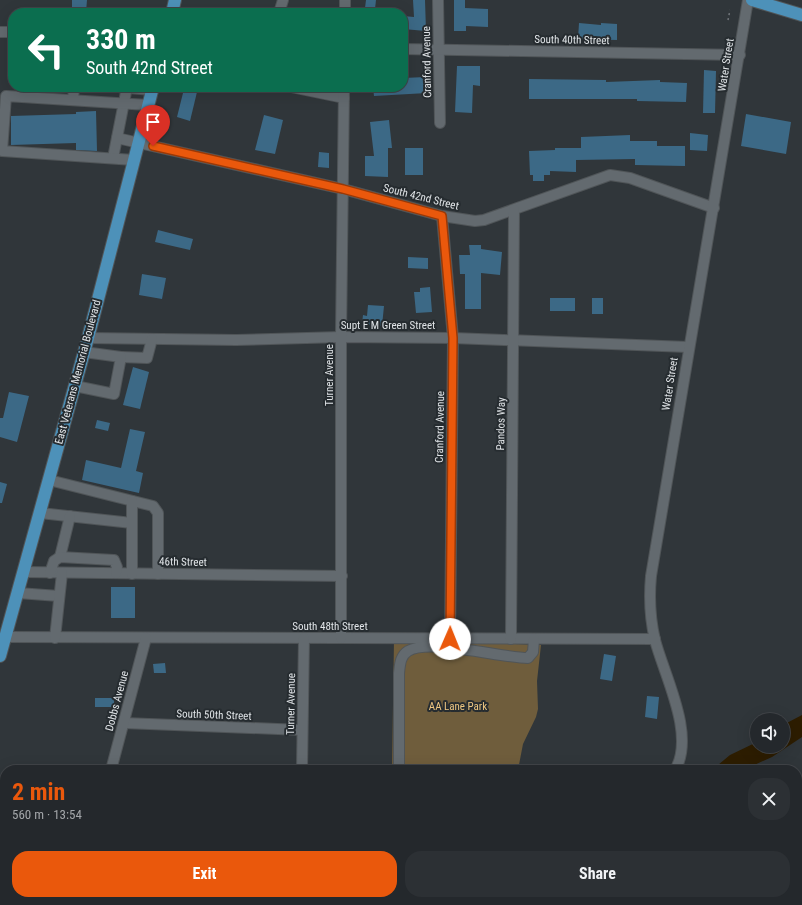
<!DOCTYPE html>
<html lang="en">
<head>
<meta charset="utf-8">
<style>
	body { margin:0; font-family:"Roboto Condensed",sans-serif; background:#2c3034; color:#f1f3f6; height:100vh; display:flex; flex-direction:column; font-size:15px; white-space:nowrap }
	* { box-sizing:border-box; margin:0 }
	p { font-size:13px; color:#a3a6a9 }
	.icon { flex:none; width:22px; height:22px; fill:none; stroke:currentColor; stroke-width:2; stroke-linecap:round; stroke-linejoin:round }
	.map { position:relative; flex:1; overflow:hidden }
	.details { position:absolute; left:0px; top:765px; width:802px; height:140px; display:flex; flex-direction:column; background:#24282c; border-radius:16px 16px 0 0; box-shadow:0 4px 16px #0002,0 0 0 1px #414448 }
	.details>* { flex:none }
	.hud { position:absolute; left:8px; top:8px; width:400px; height:84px; border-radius:16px; box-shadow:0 4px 16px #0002,0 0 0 1px #414448; background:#0b6e4f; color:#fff; overflow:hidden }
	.fabs { position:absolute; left:750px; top:713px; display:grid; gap:8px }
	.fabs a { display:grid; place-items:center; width:40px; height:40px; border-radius:50%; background:#24282c; box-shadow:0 4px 16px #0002,0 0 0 1px #414448; font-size:20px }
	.pin { position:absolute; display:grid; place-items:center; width:34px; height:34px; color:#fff; margin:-41px -17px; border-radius:50% 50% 50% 0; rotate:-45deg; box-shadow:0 0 4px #0007 }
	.pin .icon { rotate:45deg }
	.me { position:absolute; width:44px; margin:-22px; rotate:1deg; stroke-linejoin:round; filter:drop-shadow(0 0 3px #0008) }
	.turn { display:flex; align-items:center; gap:14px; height:84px; padding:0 12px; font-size:18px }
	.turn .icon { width:52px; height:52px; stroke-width:2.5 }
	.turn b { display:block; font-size:28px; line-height:34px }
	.round { display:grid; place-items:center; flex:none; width:42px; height:42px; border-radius:16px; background:#2c3034 }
	.overview { display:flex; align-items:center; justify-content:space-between; height:68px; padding:0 12px }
	h1 { font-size:24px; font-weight:700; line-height:30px; color:#ea580c }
	.button { display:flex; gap:8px; margin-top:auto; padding:8px 12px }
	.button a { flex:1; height:46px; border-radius:16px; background:#ea580c; color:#fff; font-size:16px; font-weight:700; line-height:46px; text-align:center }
	.button a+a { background:#2c3034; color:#f1f3f6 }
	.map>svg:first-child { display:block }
	.green { fill:#6f5d3c }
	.water { fill:#2d1d00 }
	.building { fill:#3c6986 }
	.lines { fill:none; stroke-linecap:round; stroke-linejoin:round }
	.minor-casing { stroke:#505558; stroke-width:12 }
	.major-casing { stroke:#505558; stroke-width:14 }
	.path { stroke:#72777b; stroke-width:1.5; stroke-dasharray:2 3; stroke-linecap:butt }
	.minor { stroke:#636a6f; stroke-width:10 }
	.major { stroke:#4d91b9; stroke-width:12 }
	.route-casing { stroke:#983908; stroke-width:10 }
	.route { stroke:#ea580c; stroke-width:7 }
	.labels { text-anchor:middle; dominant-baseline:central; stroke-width:4; stroke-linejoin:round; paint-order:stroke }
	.street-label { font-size:11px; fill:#e0e4e7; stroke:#262c30 }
	.park-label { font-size:11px; fill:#eec782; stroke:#262c30 }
</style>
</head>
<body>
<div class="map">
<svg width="802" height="905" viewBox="0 0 802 905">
	<rect width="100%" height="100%" fill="#30363a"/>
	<g class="green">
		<path d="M394 639 541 645 537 681 538 709 536 717 523 744 518 770H392Z"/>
		<path d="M391 900H578L577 905H391Z"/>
	</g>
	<path class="water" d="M802 715V737L772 757 743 770H712L730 755 757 742V746H783V725Z"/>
	<g class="building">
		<path d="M72 0H87L86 12 72 11Z"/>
		<path d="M366 0H376L375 9 365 8Z"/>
		<path d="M413 0H425L426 31 403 29V16L414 17Z"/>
		<path d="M454 0H465V8L488 9V27L466 26V31H454Z"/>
		<path d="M579 23 601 25V23L617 24V40L578 39Z"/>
		<path d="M457 66H480V86L473 85 472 113 455 112Z"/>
		<path d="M704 70 716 71 715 113H703Z"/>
		<path d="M426 77 427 93 374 96 373 87H403V78Z"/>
		<path d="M529 79 606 80V82L660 80V82L687 83 686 102 637 101V99H529Z"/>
		<path d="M184 89 197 92 190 121 177 117Z"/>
		<path d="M96 111 97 151 76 150V143L11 145V116L76 114V112Z"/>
		<path d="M746 114 791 122 786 154 741 146Z"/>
		<path d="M264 115 283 120 275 154 255 150Z"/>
		<path d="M389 120 392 148H388V177L365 176V156H374L370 122Z"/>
		<path d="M690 133 708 135 707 151 690 150Z"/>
		<path d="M630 135V141H657V146H685V166L635 165V159L576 160V172L550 171V175H544V181H533V175H530L529 151 555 150V148H581V137Z"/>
		<rect x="405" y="148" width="18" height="27"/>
		<path d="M319 152 329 153V168L318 167Z"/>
		<path d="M158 230 193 239 190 250 155 242Z"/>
		<path d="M469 245H481V249L502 252 500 275 481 273V309H465V274H460L459 255H470Z"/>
		<path d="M408 257 428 258V269L408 268Z"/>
		<path d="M142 274 166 278 162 299 139 295Z"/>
		<path d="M430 287 432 312 416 313 414 292H420V288Z"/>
		<rect x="550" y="298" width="25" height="13"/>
		<rect x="592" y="298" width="11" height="16"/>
		<path d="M368 305 384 306 382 326 362 324 363 315 367 316Z"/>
		<path d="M133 367 149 372 140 409 123 405Z"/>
		<path d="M9 392 29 396 17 442 0 437V418H3Z"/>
		<path d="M97 420 110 423 108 431 95 428Z"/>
		<path d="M130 429 145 432 136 471 143 473 139 493 82 480 86 460 121 468Z"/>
		<path d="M0 482 7 484 2 503H0Z"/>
		<rect x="111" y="587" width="24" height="31"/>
		<path d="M604 654 616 656 612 681 600 679Z"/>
		<path d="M165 663 166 673H154L153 664Z"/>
		<path d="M647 696 659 697 657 719 645 717Z"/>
		<rect x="95" y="698" width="19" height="9"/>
	</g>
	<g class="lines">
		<defs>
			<g id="minor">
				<path d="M438 0 440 123"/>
				<path d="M279 13 283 0"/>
				<path d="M345 13V0"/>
				<path d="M0 32H13"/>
				<path d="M403 49 740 55"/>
				<path d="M118 87 152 90"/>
				<path d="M291 87 344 98"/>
				<path d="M73 100 74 87"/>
				<path d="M117 138 343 189 442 216 475 221 484 220 610 175 630 178 714 208"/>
				<path d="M113 158 127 87"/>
				<path d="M134 160 2 151 6 96 148 105"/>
				<path d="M442 216 453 338 450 639"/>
				<path d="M88 338 236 340 341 337 453 338 688 347"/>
				<path d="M121 357 147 358 152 339"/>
				<path d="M75 386 114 394 121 357 84 352"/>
				<path d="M49 480 153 506 158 513V574"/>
				<path d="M40 513 132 523"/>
				<path d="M60 557 70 516"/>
				<path d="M24 572 342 576"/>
				<path d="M50 573 54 561 60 557 114 560 117 567 116 573"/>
				<path d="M132 574V501"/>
				<path d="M18 593 59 596"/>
				<path d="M5 637 655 639"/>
				<path d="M55 638 62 573"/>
				<path d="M341 638V337L344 87"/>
				<path d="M511 639 514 210"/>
				<path d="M124 723 302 730"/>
				<path d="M111 770 146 638"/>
				<path d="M302 770 304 638"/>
				<path d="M399 770V673C400 665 400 656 408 651 429 638 502 658 528 658L533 652 534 639"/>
				<path d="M675 770C696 735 664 675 655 640 650 619 649 598 651 576L748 0"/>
				<path d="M0 874H5"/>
				<path d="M299 905V900"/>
				<path d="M591 905 592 900"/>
			</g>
			<g id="major">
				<path d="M752 0 802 15"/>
				<path d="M172 13 175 0"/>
				<path d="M0 656 88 338 153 87"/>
			</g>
		</defs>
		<use href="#minor" class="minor-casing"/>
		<use href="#major" class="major-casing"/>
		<path class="path" d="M728 20 730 10"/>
		<use href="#minor" class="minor"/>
		<use href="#major" class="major"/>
	</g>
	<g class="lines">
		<defs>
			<path id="route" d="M153 146 343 189 442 216 453 338 450 639"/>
		</defs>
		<use href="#route" class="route-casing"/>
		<use href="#route" class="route"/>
	</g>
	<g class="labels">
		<g class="street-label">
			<text transform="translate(572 40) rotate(1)">South 40th Street</text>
			<text transform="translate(427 62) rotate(-91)">Cranford Avenue</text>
			<text transform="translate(726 65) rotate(-81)">Water Street</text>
			<text transform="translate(421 197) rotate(14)">South 42nd Street</text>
			<text x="388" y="325">Supt E M Green Street</text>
			<text transform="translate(78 372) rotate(-75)">East Veterans Memorial Boulevard</text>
			<text transform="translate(329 375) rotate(-90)">Turner Avenue</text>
			<text transform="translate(670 384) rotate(-81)">Water Street</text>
			<text transform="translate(501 424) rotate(-89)">Pandos Way</text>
			<text transform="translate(440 427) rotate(-89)">Cranford Avenue</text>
			<text transform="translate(183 562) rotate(1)">46th Street</text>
			<text x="330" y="626">South 48th Street</text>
			<text transform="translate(117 701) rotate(-75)">Dobbs Avenue</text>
			<text transform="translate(291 704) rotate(-89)">Turner Avenue</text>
			<text transform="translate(214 715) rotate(2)">South 50th Street</text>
		</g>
		<g class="park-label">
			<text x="458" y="706">AA Lane Park</text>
		</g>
	</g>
</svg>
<div class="fabs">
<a><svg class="icon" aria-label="sound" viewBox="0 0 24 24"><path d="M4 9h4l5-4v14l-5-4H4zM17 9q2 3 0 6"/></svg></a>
</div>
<div class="pin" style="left:153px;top:146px;background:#d93025"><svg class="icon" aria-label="arrive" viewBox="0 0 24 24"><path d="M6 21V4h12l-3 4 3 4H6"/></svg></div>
<svg class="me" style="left:450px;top:639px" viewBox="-20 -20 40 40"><circle r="19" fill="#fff"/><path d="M0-13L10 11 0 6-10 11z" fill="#ea580c"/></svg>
<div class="hud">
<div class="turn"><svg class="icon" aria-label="left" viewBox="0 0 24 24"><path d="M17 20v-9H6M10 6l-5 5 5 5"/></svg><div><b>330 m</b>South 42nd Street</div></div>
</div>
<section class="details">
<div class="overview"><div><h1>2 min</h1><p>560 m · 13:54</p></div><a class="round"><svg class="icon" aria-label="close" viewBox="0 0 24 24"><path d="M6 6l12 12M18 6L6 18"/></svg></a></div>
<div class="button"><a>Exit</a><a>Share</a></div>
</section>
</div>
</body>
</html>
